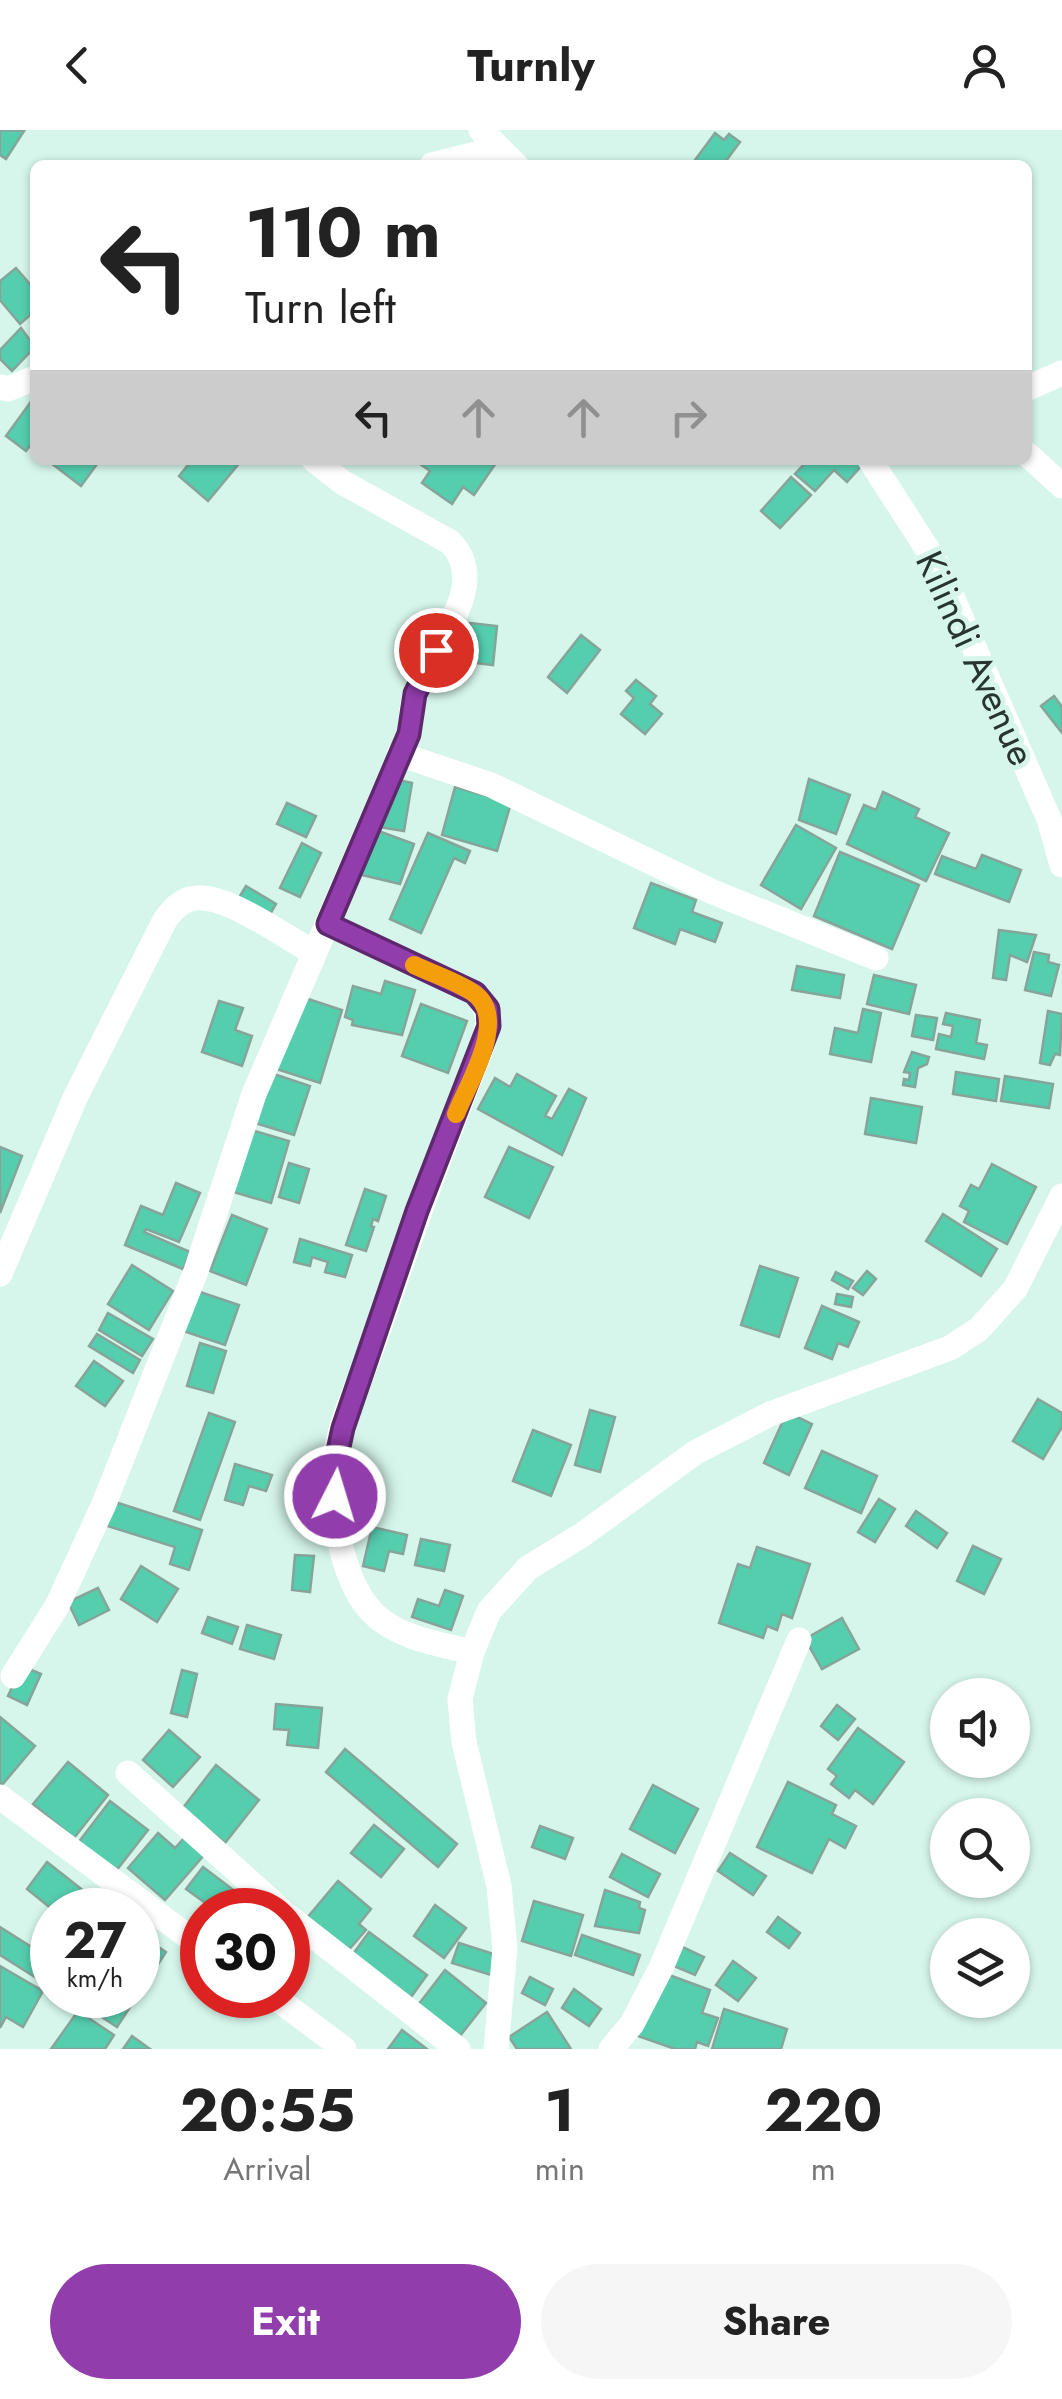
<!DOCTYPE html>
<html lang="en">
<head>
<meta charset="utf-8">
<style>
	body { margin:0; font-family:Jost,sans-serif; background:#f6f6f6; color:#222; height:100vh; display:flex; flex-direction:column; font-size:38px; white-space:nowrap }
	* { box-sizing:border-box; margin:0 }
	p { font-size:32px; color:#767676 }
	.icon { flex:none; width:55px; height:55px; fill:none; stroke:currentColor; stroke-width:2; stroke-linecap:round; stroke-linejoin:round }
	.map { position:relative; height:1919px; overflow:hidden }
	.panel { display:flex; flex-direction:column; background:#fff; flex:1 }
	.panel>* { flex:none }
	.guide { position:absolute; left:30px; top:30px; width:1002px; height:305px; border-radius:15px; box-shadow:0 2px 8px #0004; background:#fff; color:#222; overflow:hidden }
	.buttons { position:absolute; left:930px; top:1548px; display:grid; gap:20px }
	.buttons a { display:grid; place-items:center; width:100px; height:100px; border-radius:50%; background:#fff; box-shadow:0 2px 8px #0004; font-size:50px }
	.speed { position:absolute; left:30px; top:1758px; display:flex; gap:20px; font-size:50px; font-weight:700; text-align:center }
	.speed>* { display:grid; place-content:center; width:130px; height:130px; border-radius:50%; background:#fff; box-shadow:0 2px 8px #0004; line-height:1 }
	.speed small { font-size:25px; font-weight:400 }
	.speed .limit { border:15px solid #d22; background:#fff; color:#111 }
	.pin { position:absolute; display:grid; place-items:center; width:85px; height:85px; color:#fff; margin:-42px; border:5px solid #fff; border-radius:50%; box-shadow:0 2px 10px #0007 }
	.me { position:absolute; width:110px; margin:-55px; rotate:5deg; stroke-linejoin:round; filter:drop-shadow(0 0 8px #0008) }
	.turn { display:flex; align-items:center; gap:35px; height:210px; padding:0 50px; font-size:45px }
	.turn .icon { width:130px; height:130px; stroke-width:2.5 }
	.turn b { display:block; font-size:70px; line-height:85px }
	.lanes { display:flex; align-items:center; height:95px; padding:0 50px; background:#0003; justify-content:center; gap:50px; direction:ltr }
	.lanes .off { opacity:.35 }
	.eta { display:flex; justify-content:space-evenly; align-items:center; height:170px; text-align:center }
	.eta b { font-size:60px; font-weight:700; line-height:70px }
	.action { display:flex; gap:20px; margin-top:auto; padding:20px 50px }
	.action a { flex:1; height:115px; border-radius:60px; background:#913dab; color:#fff; font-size:40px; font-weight:700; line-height:115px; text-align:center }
	.action a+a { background:#f6f6f6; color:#222 }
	header { display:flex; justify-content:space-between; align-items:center; height:130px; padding:0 50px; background:#fff; font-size:45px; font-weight:700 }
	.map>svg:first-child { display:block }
	.building { fill:#55ceae; stroke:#86a49a; stroke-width:2.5 }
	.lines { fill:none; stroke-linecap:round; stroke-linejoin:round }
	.minor { stroke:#fff; stroke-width:25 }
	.route-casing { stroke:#5e286f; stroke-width:25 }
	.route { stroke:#913dab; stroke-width:18 }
	.slow { stroke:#f59e0b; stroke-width:18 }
	.labels { text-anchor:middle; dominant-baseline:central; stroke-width:10; stroke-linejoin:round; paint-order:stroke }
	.street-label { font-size:38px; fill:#273430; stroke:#d6f6eb }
</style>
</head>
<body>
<header><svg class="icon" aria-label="back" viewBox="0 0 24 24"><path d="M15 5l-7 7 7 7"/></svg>Turnly<svg class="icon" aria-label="person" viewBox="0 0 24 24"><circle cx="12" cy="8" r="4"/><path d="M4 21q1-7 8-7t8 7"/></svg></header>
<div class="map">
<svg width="1062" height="1919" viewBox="0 0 1062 1919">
	<rect width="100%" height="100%" fill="#d6f6eb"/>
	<g class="building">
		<path d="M0 0 24 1 6 29 0 25Z"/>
		<path d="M715 3 724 10 729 4 740 12 723 35H701L695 30Z"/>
		<path d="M16 138 35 160V181L20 194 0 170V151Z"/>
		<path d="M21 198 35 217 12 241 0 229V220Z"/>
		<path d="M35 266V309L26 321 6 306Z"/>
		<path d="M47 330H100L81 356Z"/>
		<path d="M192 330H242L208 371 179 346Z"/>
		<path d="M498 330 474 365 463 357 452 374 422 353 430 341 417 332Z"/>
		<path d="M808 330H859L863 334 847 352 834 340 815 361 795 344Z"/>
		<path d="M791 347 811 365 780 398 761 381Z"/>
		<path d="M470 493 497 496 493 535 467 532Z"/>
		<path d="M581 505 600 520 567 563 548 547Z"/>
		<path d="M636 550 656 566 650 574 662 584 645 604 621 584 634 568 626 561Z"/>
		<path d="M1054 566 1062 577V603L1041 576Z"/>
		<path d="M390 648 412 653 404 701 379 697Z"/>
		<path d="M809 649 850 665 836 704 799 690Z"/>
		<path d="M455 657 511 673 497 721 442 705Z"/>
		<path d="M883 662 919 679 915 687 949 703 926 751 847 714 864 675 876 680Z"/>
		<path d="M287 673 316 686 306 707 277 694Z"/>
		<path d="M796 695 836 718 801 779 761 755Z"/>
		<path d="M373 699 414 714 400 754 358 744Z"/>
		<path d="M428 703 470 721 465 733 454 728 421 803 390 789Z"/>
		<path d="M302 713 321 723 300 767 280 758Z"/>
		<path d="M840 722 919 755 892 819 814 786Z"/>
		<path d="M982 725 1021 740 1009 772 935 744 942 726 976 739Z"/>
		<path d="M651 753 696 770 692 782 722 793 715 812 680 799 675 814 634 798Z"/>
		<path d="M246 756 276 774 265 793 235 774Z"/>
		<path d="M999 800 1036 805 1027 832 1010 825 1006 850 993 848Z"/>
		<path d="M1034 822 1049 825 1048 832 1059 835 1051 866 1025 860Z"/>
		<path d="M797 836 844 845 840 868 792 860Z"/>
		<path d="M874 845 916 855 909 884 867 874Z"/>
		<path d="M385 851 415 860 402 905 352 895 353 890 345 887 353 856 381 864Z"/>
		<path d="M299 866 342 880 320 953 276 939Z"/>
		<path d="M219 871 243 878 235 900 252 906 242 936 202 922Z"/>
		<path d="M421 874 467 891 448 943 402 926Z"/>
		<path d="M863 879 881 883 871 932 830 924 835 898 858 903Z"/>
		<path d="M1048 881 1062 884 1060 925 1055 924 1050 935 1040 933Z"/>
		<path d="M946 883 980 890 976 913 987 915 984 929 936 919 939 904 951 907 953 896 943 894Z"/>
		<path d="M916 885 937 888 933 910 912 906Z"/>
		<path d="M912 922 929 927 927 934 918 938 915 957 903 955 904 949 909 950 910 943 904 942Z"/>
		<path d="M268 942 310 956 294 1005 252 992Z"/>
		<path d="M956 942 999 949 996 971 953 964Z"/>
		<path d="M517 944 556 966 545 986 552 989 569 959 586 968 562 1025 478 979 495 948 510 957Z"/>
		<path d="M1005 946 1053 954 1049 978 1001 971Z"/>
		<path d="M871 968 922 977 916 1013 865 1004Z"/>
		<path d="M248 999 289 1011 271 1073 230 1061Z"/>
		<path d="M0 1017 22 1026 0 1083Z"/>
		<path d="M509 1017 553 1037 529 1088 485 1067Z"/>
		<path d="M289 1033 309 1039 299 1073 279 1067Z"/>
		<path d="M992 1034 1036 1057 1007 1114 964 1092 969 1081 960 1076 971 1055 979 1059Z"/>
		<path d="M176 1053 200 1063 179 1112 146 1099 144 1102 190 1122 183 1139 125 1115 141 1076 163 1085Z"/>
		<path d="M365 1059 386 1066 378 1091 373 1089 371 1096 374 1097 366 1121 346 1115Z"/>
		<path d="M943 1084 997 1119 981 1146 926 1111Z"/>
		<path d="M232 1085 267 1099 246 1155 210 1141Z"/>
		<path d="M300 1109 352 1125 345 1147 325 1142 328 1132 312 1127 310 1136 294 1132Z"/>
		<path d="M132 1135 173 1161 149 1200 108 1174Z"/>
		<path d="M760 1136 798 1148 779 1207 741 1195Z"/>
		<path d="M867 1141 876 1149 863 1165 853 1158Z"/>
		<path d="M836 1142 853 1151 848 1159 832 1150Z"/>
		<path d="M197 1161 239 1175 225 1215 183 1201Z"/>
		<path d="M837 1164 853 1167 851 1177 835 1174Z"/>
		<path d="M822 1176 859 1192 848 1217 838 1213 832 1229 805 1218Z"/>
		<path d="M108 1183 153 1209 142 1226 99 1200Z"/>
		<path d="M97 1204 140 1230 133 1243 89 1216Z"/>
		<path d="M200 1213 226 1221 213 1263 187 1256Z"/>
		<path d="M94 1231 123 1251 105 1276 76 1256Z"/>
		<path d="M1038 1269 1062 1283V1297L1043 1329 1013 1311Z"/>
		<path d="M590 1280 615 1287 600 1342 575 1335Z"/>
		<path d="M787 1282 812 1294 789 1345 764 1333Z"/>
		<path d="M209 1283 235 1292 200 1390 174 1381Z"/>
		<path d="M533 1300 571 1315 551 1366 513 1351Z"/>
		<path d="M822 1321 877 1346 861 1383 805 1358Z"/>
		<path d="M235 1334 272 1345 266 1361 249 1356 243 1375 225 1370Z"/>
		<path d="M358 1348 377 1351 370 1388 340 1383 343 1366 355 1368Z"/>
		<path d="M879 1369 895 1379 875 1412 858 1402Z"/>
		<path d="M109 1370 202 1400 189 1440 170 1434 175 1417 101 1394Z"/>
		<path d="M916 1381 947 1403 937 1418 906 1396Z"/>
		<path d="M372 1397 407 1405 403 1424 389 1421 384 1441 363 1436Z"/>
		<path d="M421 1409 450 1415 444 1441 415 1435Z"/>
		<path d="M973 1416 1001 1429 984 1464 957 1451Z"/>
		<path d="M757 1417 810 1434 792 1488 782 1484 777 1500 767 1496 763 1508 719 1493 738 1434 750 1438Z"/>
		<path d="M295 1425 314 1426 310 1462 292 1460Z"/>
		<path d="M141 1436 178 1459 157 1492 121 1469Z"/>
		<path d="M98 1458 109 1480 79 1495 68 1472Z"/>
		<path d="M445 1460 463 1466 451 1500 412 1487 418 1469 439 1476Z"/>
		<path d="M208 1487 238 1497 232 1514 202 1503Z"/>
		<path d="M842 1488 859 1519 822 1539 805 1509Z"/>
		<path d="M247 1495 281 1505 274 1529 240 1519Z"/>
		<path d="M22 1536 41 1544 27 1575 8 1566Z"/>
		<path d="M182 1540 197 1544 187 1587 171 1583Z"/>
		<path d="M276 1574 322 1578 318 1618 287 1615 289 1600 274 1599Z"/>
		<path d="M837 1575 855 1589 838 1610 821 1596Z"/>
		<path d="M0 1587 35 1616 2 1655 0 1653Z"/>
		<path d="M858 1598 904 1632 873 1674 855 1660 849 1668 831 1654 837 1646 828 1639Z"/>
		<path d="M169 1600 200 1627 173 1657 143 1630Z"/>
		<path d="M345 1619 457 1714 438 1737 326 1642Z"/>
		<path d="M68 1632 108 1665 74 1708 33 1674Z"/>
		<path d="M216 1635 259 1670 225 1713 182 1679Z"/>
		<path d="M788 1652 836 1675 832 1684 856 1696 845 1718 829 1709 812 1743 757 1717Z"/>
		<path d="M653 1655 698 1679 675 1723 630 1699Z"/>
		<path d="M110 1671 148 1700 116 1741 78 1713Z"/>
		<path d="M374 1695 404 1719 381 1747 351 1723Z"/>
		<path d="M540 1696 573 1708 565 1729 532 1717Z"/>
		<path d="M158 1703 175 1718 186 1706 206 1723 165 1770 128 1738Z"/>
		<path d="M730 1723 766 1746 753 1765 718 1741Z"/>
		<path d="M622 1724 660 1744 648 1767 610 1747Z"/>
		<path d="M47 1732 99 1773 93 1780H53L27 1759Z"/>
		<path d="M203 1737 240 1765 228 1780H215L186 1759Z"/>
		<path d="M338 1751 371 1779 359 1794 366 1800 346 1823 306 1789Z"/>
		<path d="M605 1760 640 1772 639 1778 645 1780 639 1803 595 1796Z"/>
		<path d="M534 1771 583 1785 571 1826 522 1811Z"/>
		<path d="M435 1775 466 1798 444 1828 414 1806Z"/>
		<path d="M778 1787 800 1803 789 1818 767 1802Z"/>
		<path d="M0 1797 52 1830V1844L46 1854 0 1825Z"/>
		<path d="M369 1802 427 1845 406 1874 348 1831Z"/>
		<path d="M138 1803 166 1822 117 1897 68 1865H138Z"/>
		<path d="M582 1805 640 1825 633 1845 575 1825Z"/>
		<path d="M459 1813 497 1825 491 1845 452 1833Z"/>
		<path d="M676 1814 704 1827 695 1845 667 1833Z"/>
		<path d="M733 1831 756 1848 738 1871 716 1855Z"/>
		<path d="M0 1836 43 1861 23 1897 6 1887 0 1898Z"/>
		<path d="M445 1840 486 1873 456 1911 415 1879Z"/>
		<path d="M661 1842 710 1860 702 1883 718 1888 708 1916 697 1912 695 1919H675L638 1906Z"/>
		<path d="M530 1847 553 1859 545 1875 522 1863Z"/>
		<path d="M574 1859 601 1879 589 1896 562 1878Z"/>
		<path d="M724 1879 787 1899 781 1919H712Z"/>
		<path d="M78 1881 114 1905 105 1919H51Z"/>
		<path d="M547 1882 571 1919H517L509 1907Z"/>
		<path d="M402 1900 427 1919H388Z"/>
		<path d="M132 1906 150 1919H123Z"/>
	</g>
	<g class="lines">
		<g class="minor">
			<path d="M481 0 516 35"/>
			<path d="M432 35 497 19"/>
			<path d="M0 257 8 259 35 248"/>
			<path d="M1028 258 1062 243"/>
			<path d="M1028 325 1062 356"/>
			<path d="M870 330 939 437 1049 689 1062 735"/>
			<path d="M399 624 491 655 713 762 876 828"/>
			<path d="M328 794 475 863C492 883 489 895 481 920 443 1015 409 1110 376 1207 361 1250 334 1300 333 1346 332 1387 343 1453 373 1483 397 1508 440 1514 472 1522"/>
			<path d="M0 1144 75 968 165 790C173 779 182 769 196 768 228 765 285 807 313 822"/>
			<path d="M13 1546 57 1476 104 1374 196 1141 254 964 409 604C411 592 411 578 415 566 428 518 494 457 450 412L342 352 314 330"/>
			<path d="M128 1643 281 1780"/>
			<path d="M0 1667 202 1817"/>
			<path d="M288 1786 458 1919"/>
			<path d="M272 1865 344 1919"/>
			<path d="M496 1919 505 1818 499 1756 464 1612 460 1569 472 1522 489 1481 528 1438 582 1405 696 1322 770 1284 950 1218 979 1199 1015 1159 1062 1066"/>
			<path d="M611 1919 632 1894 661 1838 799 1510"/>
		</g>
	</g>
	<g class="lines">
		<defs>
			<path id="route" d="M335 1366 333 1344 343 1298 417 1081 489 896 488 879 475 863 328 794 409 604 415 564 436 520"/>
		</defs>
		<use href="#route" class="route-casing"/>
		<use href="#route" class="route"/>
		<path class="slow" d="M414 835C433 844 455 851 472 862 511 886 468 953 456 984"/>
	</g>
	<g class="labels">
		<g class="street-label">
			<text transform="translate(976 528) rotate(65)">Kilindi Avenue</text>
		</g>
	</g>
</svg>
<div class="buttons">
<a><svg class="icon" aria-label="sound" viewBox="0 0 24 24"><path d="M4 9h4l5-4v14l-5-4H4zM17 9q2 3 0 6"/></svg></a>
<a><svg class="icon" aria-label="search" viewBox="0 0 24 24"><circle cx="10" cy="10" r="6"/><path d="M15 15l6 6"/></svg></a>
<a><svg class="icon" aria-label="layers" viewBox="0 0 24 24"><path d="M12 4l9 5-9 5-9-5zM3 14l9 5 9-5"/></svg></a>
</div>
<div class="speed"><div>27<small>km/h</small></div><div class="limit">30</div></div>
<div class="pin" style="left:436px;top:520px;background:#d93025"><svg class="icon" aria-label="arrive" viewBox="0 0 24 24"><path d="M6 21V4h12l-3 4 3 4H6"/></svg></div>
<svg class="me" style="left:335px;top:1366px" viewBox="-20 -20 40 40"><circle r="17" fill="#913dab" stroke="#fff" stroke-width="3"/><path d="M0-11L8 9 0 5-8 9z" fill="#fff"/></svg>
<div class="guide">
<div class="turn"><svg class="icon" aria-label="left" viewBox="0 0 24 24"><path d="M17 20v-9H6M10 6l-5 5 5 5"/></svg><div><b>110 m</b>Turn left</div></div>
<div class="lanes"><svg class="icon" aria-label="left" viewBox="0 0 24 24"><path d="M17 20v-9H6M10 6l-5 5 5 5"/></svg><svg class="icon off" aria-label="ahead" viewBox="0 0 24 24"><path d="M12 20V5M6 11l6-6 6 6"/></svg><svg class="icon off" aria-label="ahead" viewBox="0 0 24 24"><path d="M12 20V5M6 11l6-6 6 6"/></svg><svg class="icon off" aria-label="right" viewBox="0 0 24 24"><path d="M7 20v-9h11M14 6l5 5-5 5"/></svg></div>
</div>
</div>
<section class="panel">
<div class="eta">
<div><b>20:55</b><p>Arrival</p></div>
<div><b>1</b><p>min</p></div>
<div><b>220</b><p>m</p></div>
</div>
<div class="action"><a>Exit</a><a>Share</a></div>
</section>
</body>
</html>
